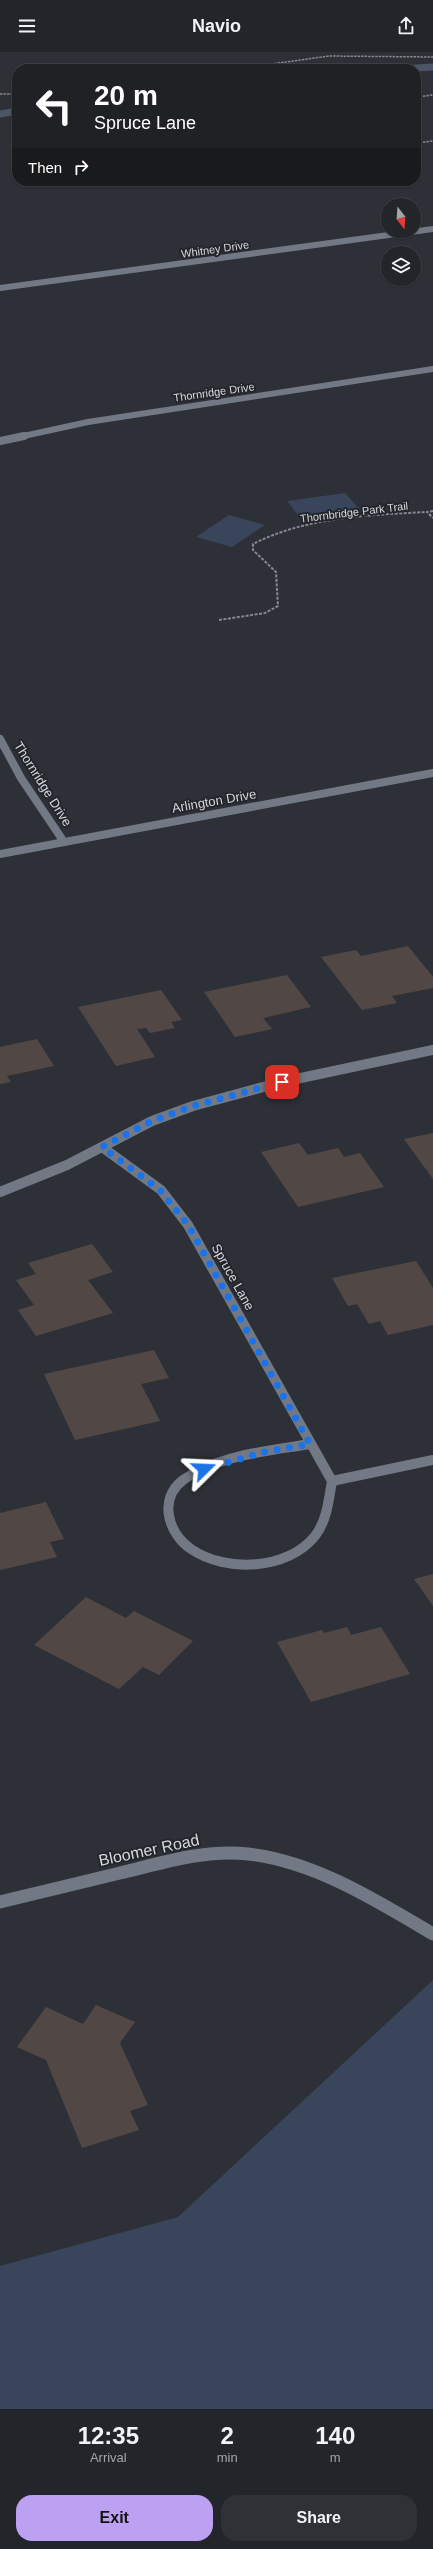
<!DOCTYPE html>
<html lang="en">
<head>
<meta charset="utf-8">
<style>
	body { margin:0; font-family:Arial,sans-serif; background:#2e3135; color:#f1f3f6; height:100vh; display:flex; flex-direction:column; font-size:15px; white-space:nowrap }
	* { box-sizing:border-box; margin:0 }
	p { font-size:13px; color:#a2a5a8 }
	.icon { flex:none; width:22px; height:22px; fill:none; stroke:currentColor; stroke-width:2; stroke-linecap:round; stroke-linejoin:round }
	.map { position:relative; height:2357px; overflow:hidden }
	.drawer { display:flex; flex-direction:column; background:#222529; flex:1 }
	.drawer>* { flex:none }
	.hud { position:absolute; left:12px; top:12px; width:409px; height:122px; border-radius:16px; box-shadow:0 1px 3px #0004,0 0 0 1px #3f4246; background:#202124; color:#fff; overflow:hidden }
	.needle { width:26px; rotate:163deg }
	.controls { position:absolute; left:381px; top:146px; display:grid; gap:8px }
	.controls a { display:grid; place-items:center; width:40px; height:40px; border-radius:50%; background:#222529; box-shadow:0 1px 3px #0004,0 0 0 1px #3f4246; font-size:20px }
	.pin { position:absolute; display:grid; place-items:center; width:34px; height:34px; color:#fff; margin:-17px; border-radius:8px; box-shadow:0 2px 6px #0006 }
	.me { position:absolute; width:44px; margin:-22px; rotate:69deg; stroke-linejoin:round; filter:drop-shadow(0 0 3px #0008) }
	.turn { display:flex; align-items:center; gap:14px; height:84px; padding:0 16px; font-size:18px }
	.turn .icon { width:52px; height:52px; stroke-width:2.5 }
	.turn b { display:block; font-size:28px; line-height:34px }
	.then { display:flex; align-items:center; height:38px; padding:0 16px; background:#0003; gap:8px; font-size:15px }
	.eta { display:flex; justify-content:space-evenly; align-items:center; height:68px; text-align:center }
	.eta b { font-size:24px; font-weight:800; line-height:28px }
	.button { display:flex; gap:8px; margin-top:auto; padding:8px 16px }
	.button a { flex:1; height:46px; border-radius:16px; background:#bca0f2; color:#111; font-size:16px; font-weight:800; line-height:46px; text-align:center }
	.button a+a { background:#2e3135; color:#f1f3f6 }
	header { display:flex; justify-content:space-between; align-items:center; height:52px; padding:0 16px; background:#222529; font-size:18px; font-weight:800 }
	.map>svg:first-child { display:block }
	.green { fill:#39455b }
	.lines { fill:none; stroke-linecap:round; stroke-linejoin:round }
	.stream { stroke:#4c5565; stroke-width:7 }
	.building { fill:#514846 }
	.path-far1 { stroke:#86898e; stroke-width:1.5; stroke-dasharray:2.5 1; stroke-linecap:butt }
	.path { stroke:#86898e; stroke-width:2; stroke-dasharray:3 1.5; stroke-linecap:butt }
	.minor-far3 { stroke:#727985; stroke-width:6 }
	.minor-far2 { stroke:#727985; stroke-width:8 }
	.minor-far1 { stroke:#727985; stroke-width:10 }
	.minor { stroke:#727985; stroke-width:13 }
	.route { stroke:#1a73e8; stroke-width:7; stroke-dasharray:0 12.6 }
	.labels { text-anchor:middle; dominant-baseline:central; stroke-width:4; stroke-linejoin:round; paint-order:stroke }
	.far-street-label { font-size:11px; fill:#d5d7db; stroke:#23272d }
	.street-label { font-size:13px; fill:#d5d7db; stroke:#23272d }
	.near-street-label { font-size:16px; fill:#d5d7db; stroke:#23272d }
</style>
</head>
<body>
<header><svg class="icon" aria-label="menu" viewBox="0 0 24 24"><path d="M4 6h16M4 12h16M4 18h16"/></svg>Navio<svg class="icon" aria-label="share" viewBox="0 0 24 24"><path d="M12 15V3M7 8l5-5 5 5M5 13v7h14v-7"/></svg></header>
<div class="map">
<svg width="433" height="2357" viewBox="0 0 433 2357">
	<rect width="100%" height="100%" fill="#2d3137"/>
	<g class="green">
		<path d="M345 441 361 459 302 468 287 449Z"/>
		<path d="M229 463 265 473 232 495 196 485Z"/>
		<path d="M433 1928V2357H0V2214L178 2165Z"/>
	</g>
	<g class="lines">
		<g class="stream">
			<path d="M349 17H369"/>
			<path d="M401 17 433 15"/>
			<path d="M0 62 17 59"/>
		</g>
	</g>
	<g class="building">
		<path d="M408 894 433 925V936L392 944 397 951 362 958 321 905 356 898 361 904Z"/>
		<path d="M287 923 311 955 263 966 272 977 235 985 204 940Z"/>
		<path d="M161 938 182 968 171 970 175 976 150 981 146 976 137 977 155 1005 116 1014 78 955Z"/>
		<path d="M37 987 54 1014 7 1024 11 1030 0 1032V995Z"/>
		<path d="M433 1081V1127L404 1087Z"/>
		<path d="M299 1091 308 1103 338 1096 344 1105 360 1101 384 1135 298 1155 261 1100Z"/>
		<path d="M92 1192 113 1220 88 1228 113 1261 36 1284 18 1258 34 1253 16 1228 36 1222 28 1211Z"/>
		<path d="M416 1209 433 1236V1273L388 1283 380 1269 369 1272 357 1252 348 1254 332 1226Z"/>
		<path d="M154 1298 169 1326 141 1332 160 1369 75 1388 44 1322Z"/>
		<path d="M46 1450 64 1487 50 1490 57 1505 0 1518V1461Z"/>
		<path d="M433 1522V1554L414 1527Z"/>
		<path d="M86 1545 126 1566 134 1559 193 1589 159 1623 143 1615 119 1637 34 1593Z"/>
		<path d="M347 1575 351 1583 381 1575 410 1622 311 1650 277 1590 322 1578 324 1581Z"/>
		<path d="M96 1953 135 1970 120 1991 148 2053 130 2059 139 2078 82 2096 46 2008 17 1995 46 1955 83 1972Z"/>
	</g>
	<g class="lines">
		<g class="path-far1">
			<path d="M236 17 329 4 433 5"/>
			<path d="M0 42H17"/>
			<path d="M416 45 433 43"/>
			<path d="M416 91 433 89"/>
		</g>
		<g class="path">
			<path d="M433 459 427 460 433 466"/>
			<path d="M219 568 265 561 278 554 276 520 253 498V492C306 465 369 463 427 460"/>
		</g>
		<g class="minor-far3">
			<path d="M0 236 433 177"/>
			<path d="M19 385 88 370 433 317"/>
		</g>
		<g class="minor-far2">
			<path d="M0 389 24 384"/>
			<path d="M0 687 21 726 64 790"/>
			<path d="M0 802 433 721"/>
		</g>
		<g class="minor-far1">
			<path d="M102 1095 161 1138 188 1173 332 1429C329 1446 327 1469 315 1484 288 1518 226 1521 191 1497 168 1481 158 1447 183 1428 218 1403 268 1399 310 1392"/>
			<path d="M0 1140 67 1113 152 1069 193 1054 282 1030 433 998"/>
			<path d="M332 1429 433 1408"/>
		</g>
		<path class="minor" d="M0 1850C40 1840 80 1831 120 1821 162 1811 205 1797 248 1802 314 1809 377 1849 433 1882"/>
	</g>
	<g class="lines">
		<path class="route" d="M204 1417 264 1400 310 1392 188 1173 160 1138 102 1095 152 1069 193 1054 282 1030"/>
	</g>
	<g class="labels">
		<g class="far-street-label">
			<text transform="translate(215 197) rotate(-8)">Whitney Drive</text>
			<text transform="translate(214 340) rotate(-8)">Thornridge Drive</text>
			<text transform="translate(354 460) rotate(-7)">Thornbridge Park Trail</text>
		</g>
		<g class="street-label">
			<text transform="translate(43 732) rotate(58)">Thornridge Drive</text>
			<text transform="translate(214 749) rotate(-10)">Arlington Drive</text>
			<text transform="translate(233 1225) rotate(61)">Spruce Lane</text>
		</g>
		<g class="near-street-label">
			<text transform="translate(149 1798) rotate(-12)">Bloomer Road</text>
		</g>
	</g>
</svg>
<div class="controls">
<a><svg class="needle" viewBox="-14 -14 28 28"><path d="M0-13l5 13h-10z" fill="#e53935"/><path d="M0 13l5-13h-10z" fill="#a2a5a8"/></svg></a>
<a><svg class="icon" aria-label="layers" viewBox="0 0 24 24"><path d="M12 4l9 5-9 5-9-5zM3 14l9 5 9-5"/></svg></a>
</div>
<div class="pin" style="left:282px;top:1030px;background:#d93025"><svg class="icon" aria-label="arrive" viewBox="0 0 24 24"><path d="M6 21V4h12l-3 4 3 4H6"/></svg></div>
<svg class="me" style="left:204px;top:1417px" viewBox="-20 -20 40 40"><path d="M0-17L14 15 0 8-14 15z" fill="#1a73e8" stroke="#fff" stroke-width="4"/></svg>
<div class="hud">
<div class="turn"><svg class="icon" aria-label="left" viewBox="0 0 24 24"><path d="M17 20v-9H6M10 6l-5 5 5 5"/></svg><div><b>20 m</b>Spruce Lane</div></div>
<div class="then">Then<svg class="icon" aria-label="right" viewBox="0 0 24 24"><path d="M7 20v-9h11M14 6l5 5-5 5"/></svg></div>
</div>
</div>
<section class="drawer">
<div class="eta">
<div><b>12:35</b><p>Arrival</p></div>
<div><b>2</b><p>min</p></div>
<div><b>140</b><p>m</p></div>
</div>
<div class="button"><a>Exit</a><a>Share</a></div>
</section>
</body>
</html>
